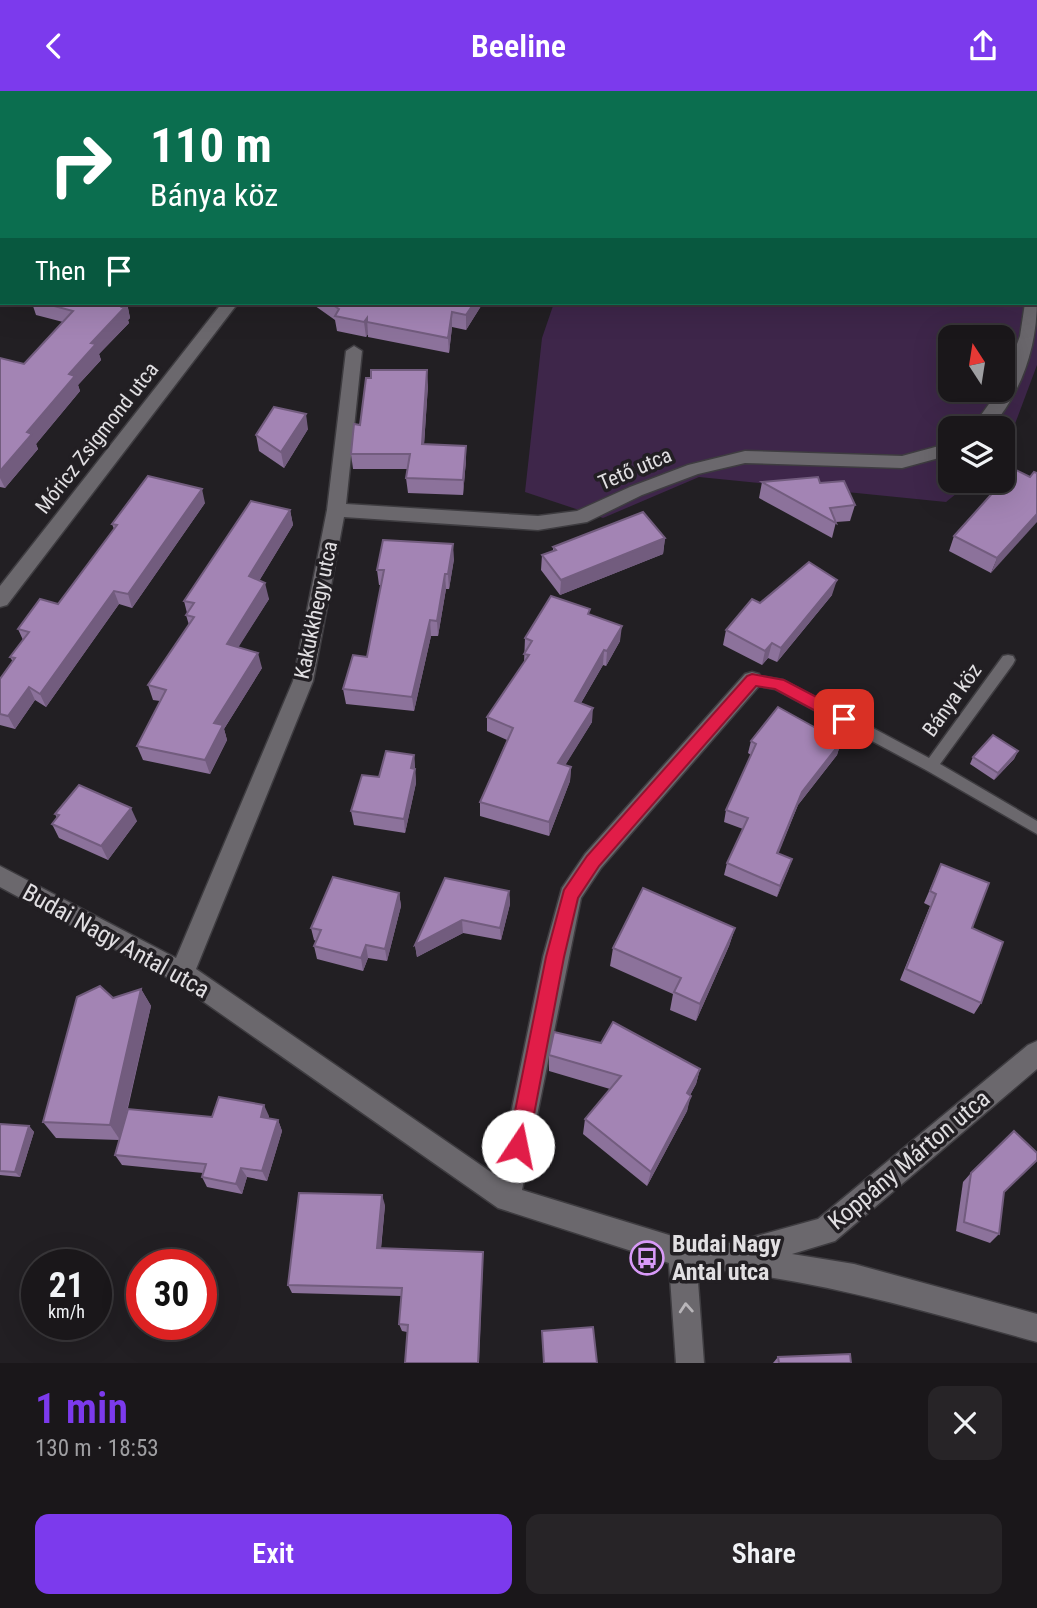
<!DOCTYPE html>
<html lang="en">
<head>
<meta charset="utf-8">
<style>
	body { margin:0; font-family:"Roboto Condensed",sans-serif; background:#272427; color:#f1f3f6; height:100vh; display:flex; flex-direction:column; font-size:26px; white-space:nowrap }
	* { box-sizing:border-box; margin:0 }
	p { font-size:23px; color:#9f9fa2 }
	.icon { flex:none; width:38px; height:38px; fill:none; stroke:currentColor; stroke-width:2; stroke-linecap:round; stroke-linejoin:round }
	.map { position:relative; height:1272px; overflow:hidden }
	.side { display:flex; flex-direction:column; background:#1a171a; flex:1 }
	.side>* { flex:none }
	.banner { position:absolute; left:0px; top:0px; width:1038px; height:214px; box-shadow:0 7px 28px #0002,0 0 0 2px #383639; background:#0b6e4f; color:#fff; overflow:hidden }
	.needle { width:46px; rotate:348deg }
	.tools { position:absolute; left:938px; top:234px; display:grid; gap:14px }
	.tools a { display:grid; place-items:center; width:77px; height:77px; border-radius:14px; background:#1a171a; box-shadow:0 7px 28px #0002,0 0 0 2px #383639; font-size:35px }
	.speed { position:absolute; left:21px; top:1158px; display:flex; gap:14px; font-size:35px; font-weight:700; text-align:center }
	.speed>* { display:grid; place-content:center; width:91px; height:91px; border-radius:50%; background:#1a171a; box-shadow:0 7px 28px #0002,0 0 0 2px #383639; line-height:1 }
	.speed small { font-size:18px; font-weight:400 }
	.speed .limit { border:10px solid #d22; background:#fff; color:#111 }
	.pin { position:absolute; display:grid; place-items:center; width:60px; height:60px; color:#fff; margin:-30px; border-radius:14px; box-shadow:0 4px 10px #0006 }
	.me { position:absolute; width:77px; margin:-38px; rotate:11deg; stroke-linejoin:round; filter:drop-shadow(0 0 5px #0008) }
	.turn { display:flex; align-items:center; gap:24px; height:147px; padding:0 35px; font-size:32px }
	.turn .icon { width:91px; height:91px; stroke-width:2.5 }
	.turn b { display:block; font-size:49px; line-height:60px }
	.then { display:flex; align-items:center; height:66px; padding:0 35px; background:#0003; gap:14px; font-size:26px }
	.round { display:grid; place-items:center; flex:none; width:74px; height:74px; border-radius:14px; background:#272427 }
	.headline { display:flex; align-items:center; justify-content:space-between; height:119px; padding:0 35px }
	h1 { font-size:42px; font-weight:600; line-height:52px; color:#7c3aed }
	.cta { display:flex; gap:14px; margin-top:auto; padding:14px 35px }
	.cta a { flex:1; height:80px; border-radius:14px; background:#7c3aed; color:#fff; font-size:28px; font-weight:600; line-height:80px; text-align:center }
	.cta a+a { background:#272427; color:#f1f3f6 }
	header { display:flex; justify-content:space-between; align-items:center; height:91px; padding:0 35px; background:#7c3aed; color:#fff; font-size:32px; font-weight:600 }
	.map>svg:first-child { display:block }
	.green { fill:#3e264a; fill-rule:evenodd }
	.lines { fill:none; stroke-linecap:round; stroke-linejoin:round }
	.lane-casing { stroke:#3e3c40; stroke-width:3 }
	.street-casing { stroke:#3e3c40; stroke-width:3 }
	.lane { fill:#6b686d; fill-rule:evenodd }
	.street { fill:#6b686d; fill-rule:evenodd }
	.wall { fill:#8c729b }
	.shaded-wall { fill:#725c7e }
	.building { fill:#a384b4; stroke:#725c7e; stroke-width:2 }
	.oneway { stroke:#b8b5b9 }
	.route { fill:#e11d48; stroke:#92132f; stroke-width:2 }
	.labels { text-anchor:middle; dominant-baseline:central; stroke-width:7; stroke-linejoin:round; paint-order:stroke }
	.street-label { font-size:21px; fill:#e1dfe2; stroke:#221f23 }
	.near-street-label { font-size:24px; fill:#e1dfe2; stroke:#221f23 }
	.near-poi-label { font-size:24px; font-weight:bold; fill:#e1dfe2; stroke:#221f23; text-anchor:start }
</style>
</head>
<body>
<header><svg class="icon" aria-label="back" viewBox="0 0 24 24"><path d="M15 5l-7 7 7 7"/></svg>Beeline<svg class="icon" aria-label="share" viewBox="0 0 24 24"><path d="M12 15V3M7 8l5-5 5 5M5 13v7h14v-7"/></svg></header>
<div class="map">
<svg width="1037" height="1272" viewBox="0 0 1037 1272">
	<rect width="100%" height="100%" fill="#221f23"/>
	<path class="green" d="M673 0H1037V274L1003 365V338H950V390H972L946 411 699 386 603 427 525 401 542 247 554 212H1036V2ZM950 247H1003V299H950Z"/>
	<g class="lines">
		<defs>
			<path id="lane" d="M1008 564 1013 565 1015 569 1013 573 940 673 1037 730V743L926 679 775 598 752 594 745 589 752 584 783 589 929 667 1003 565Z"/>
			<g id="street">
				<path d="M387 0H401L387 2Z"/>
				<path d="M1037 159V180L1036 181V160Z"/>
				<path d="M1037 208C1037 256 1022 301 990 338H971L999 299H1003V291L1020 245 1025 212H1036Z"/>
				<path d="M222 212H238L7 514 0 516V495Z"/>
				<path d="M354 255 362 260 346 413 538 425 577 420 630 396 688 374 745 360 902 365 950 352V364L902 377 745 372 698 383 642 404 587 431 538 439 344 426 313 590 196 878 498 1086 543 866 562 797 585 763 745 583 752 581 759 583 762 589 759 595 601 777 581 807 522 1099 682 1148 731 1152 818 1128 1028 954 1037 950V978L835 1150 792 1163 854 1173 1037 1223V1251C925 1220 813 1187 697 1177L704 1272H676L669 1172 498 1117 174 890 0 796V775L176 867 293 590 327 419 346 260Z"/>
			</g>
		</defs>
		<use href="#lane" class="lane-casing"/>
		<use href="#street" class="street-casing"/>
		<use href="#lane" class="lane"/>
		<use href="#street" class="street"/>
	</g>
	<g class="wall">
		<path d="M32 212H127L130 227 128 229 129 232 99 263 101 269 78 294 80 300 36 353 38 358 5 397 0 396V267L24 273 63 231 36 224Z"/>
		<path d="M311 212H481V215L466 239 452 236 449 262 368 246V243L366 246 337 240 335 229Z"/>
		<path d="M428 294 424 354 466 355V369L463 404 408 402 406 387 408 378H353L351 363 360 334Z"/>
		<path d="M308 338 284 377 259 360 256 344Z"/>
		<path d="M1034 381 991 482 949 460 954 445 1030 386Z"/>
		<path d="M762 391 820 392 855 414 850 430 836 431 832 447 759 407Z"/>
		<path d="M205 412 132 517 119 513 46 616 35 609 15 638 0 634V588L13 571 10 566 23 549 18 538 58 513 114 438 112 433Z"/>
		<path d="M290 419 293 434 259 490 269 508 238 556 262 577 224 638 227 649 210 683 143 669 137 655 160 610 153 609 148 594 189 534 186 524 187 522 184 510Z"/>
		<path d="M665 447 663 463 560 504 541 479 542 464 553 460V456Z"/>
		<path d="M454 468 449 498H446L438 545H431L414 620 346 613 343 598 367 566 381 494H379L377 479Z"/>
		<path d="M832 504 777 571 768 567 762 574 723 554 726 539 760 512Z"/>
		<path d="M590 524 620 550 606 575 603 574 581 612 592 631 565 674 571 676 570 690 549 745 480 725V711L507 649 487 640V626L524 572 525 547Z"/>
		<path d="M751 650 841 651 837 664 798 714 778 762 792 768 777 806 724 784 727 772 743 738 724 731 726 719 751 664 748 662Z"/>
		<path d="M1018 660 1014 668 994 689 970 673 973 666Z"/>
		<path d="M414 664 416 692 405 742 354 734 351 720 379 686Z"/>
		<path d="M55 723 137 730 108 769 59 747 52 733 57 727Z"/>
		<path d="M941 773 972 837 981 912 974 923 900 889 930 815 924 812Z"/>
		<path d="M509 800 510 813 501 849 463 842 417 866 415 854Z"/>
		<path d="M399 802 401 815 387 870 368 867 363 880 317 868 314 855 316 850 314 849 311 837Z"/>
		<path d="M735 837 729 855 696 930 670 919 673 903 610 875 613 857Z"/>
		<path d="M141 898 151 915 126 1026 269 1025 268 1028 278 1029 282 1040 267 1090 247 1086 242 1103 207 1096 202 1086 203 1082 122 1074 115 1064 119 1049 56 1047 43 1031 113 907Z"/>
		<path d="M549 964 700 978 696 993 690 1004 687 1020 647 1095 583 1043 585 1028 610 998 549 980Z"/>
		<path d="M0 1033 29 1035 34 1041 20 1086 0 1084Z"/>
		<path d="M971 1082 1004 1102 999 1143 990 1152 956 1140 963 1091Z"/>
		<path d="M385 1114 381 1158 483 1161V1170L407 1241 402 1240 399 1233 402 1205 292 1202 288 1194Z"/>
		<path d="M778 1266 851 1272H773Z"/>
	</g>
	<g class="shaded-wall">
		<path d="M338 0H352L351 2H337Z"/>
		<path d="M2 78V96L0 98V79Z"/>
		<path d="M118 212H127L130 227 128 229 129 232 99 263 101 269 78 294 80 300 36 353 38 358 5 397 0 387V380L69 283Z"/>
		<path d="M474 212H481V215L466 239V224Z"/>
		<path d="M452 221V236L449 262 448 247Z"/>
		<path d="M367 227 368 243 366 246 364 231Z"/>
		<path d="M427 279 428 294 423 368 422 353Z"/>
		<path d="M306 323 308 338 284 377 281 361Z"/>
		<path d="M466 355V369L463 404V389Z"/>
		<path d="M202 398 205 412 132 517 128 503Z"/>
		<path d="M290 419 293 434 253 500 249 485Z"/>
		<path d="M1037 423V431L991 482 997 467Z"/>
		<path d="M665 447 663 463 560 504 561 489Z"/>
		<path d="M453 453 454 468 449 498 448 483Z"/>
		<path d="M445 483 446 498 438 545 437 530Z"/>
		<path d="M837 489 832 504 777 571 781 557Z"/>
		<path d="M265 492 269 508 231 568 227 553Z"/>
		<path d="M114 500 119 513 46 616 40 603Z"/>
		<path d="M430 529 431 545 414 620 412 606Z"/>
		<path d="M622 535 620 550 606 575 607 560Z"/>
		<path d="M772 552 768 567 762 574 765 560Z"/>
		<path d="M604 559 603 574 574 624 575 610Z"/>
		<path d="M258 562 262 577 224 638 227 649 210 683 205 669 214 632Z"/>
		<path d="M29 596 35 609 15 638 8 625Z"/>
		<path d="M593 617 592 631 558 686V672Z"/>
		<path d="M841 651 837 664 798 714 774 774 777 762 802 701Z"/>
		<path d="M1018 660 1014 668 994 689 998 682Z"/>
		<path d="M414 664 416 692 405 742 404 728 411 677Z"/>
		<path d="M571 676 570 690 549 745V731Z"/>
		<path d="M131 717 137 730 108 769 101 755Z"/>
		<path d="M792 768 788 780 777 806 780 795Z"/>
		<path d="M509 800 510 813 501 849 500 837Z"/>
		<path d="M399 802 401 815 387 870 385 858Z"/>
		<path d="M462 829 463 842 417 866 415 854Z"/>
		<path d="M735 837 729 855 696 930 700 913Z"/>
		<path d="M366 854 368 867 363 880 361 867Z"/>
		<path d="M141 898 151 915 120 1049 110 1034Z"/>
		<path d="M700 978 696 993 683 1018 687 1002Z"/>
		<path d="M691 1005 687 1020 647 1095 651 1081Z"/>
		<path d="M264 1014 269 1025 265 1037 261 1026Z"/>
		<path d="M278 1029 282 1040 267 1090 262 1080Z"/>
		<path d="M29 1035 34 1041 20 1086 15 1081Z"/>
		<path d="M241 1077 247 1086 242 1103 236 1093Z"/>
		<path d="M382 1104 385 1114 380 1166 377 1157Z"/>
		<path d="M483 1161V1170L479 1272H478Z"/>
	</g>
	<g class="building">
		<path d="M293 0H338L337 2H291Z"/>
		<path d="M611 0H631L641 2H610Z"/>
		<path d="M0 37 2 38V78L0 79Z"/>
		<path d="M43 212H125L122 216H125L91 252 96 253 69 283 75 285 27 341 32 343 0 380V267L24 273 73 220Z"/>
		<path d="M330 212H474L466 224 452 221 448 247 367 231V227L364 231 335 225 339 218Z"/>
		<path d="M371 279H427L422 353 466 355 463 389 406 387 410 363H351L354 333 360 334 366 287H371Z"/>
		<path d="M274 316 306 323 281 361 256 344Z"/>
		<path d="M1014 378 1030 386 1034 381 1037 382V423L997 467 954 445Z"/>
		<path d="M148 385 202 398 128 503 114 500 40 603 29 596 8 625 0 623V588L15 567 10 566 29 541 18 538 40 508 58 513 117 434 112 433Z"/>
		<path d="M818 386 820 392 844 390 855 414 830 417 836 432 762 391Z"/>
		<path d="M251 410 290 419 249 485 265 492 227 553 258 562 214 632 223 634 205 669 137 655 166 599 148 594 194 526 186 524 194 512 184 510Z"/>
		<path d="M643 421 665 447 561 489 542 464 556 459 553 456Z"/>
		<path d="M383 449 453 453 448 483H445L437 530 430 529 412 606 343 598 353 564 367 566 384 479H377Z"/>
		<path d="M809 471 837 489 781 557 772 552 765 560 726 539 752 508 760 512Z"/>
		<path d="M551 505 590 518 588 523 622 535 607 560 604 559 575 610 593 617 558 672 571 676 549 731 480 711 513 637 487 626 529 564 524 563 532 550 525 547Z"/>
		<path d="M778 616 841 651 802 701 777 762 792 768 780 795 727 772 748 727 726 719 756 653 751 650Z"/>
		<path d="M993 644 1018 660 998 682 973 666Z"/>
		<path d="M386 660 414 664 411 677 415 678 404 728 351 720 362 684 379 686Z"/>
		<path d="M79 694 131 717 101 755 52 733 59 724 55 723Z"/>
		<path d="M941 773 989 792 972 837 1003 851 981 912 906 878 936 803 930 800Z"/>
		<path d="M333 786 399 802 385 858 366 854 361 867 314 855 321 839 311 837Z"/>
		<path d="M445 787 509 800 500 837 462 829 415 854Z"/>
		<path d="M643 797 735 837 700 913 674 901 681 887 613 857Z"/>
		<path d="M100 895 113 907 141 898 110 1034 43 1031 77 906Z"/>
		<path d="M613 931 700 978 687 1002 691 1005 651 1081 585 1028 621 985 549 964 554 941 601 952Z"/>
		<path d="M219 1006 264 1014 261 1026 278 1029 262 1080 241 1077 236 1093 202 1086 206 1073 115 1064 128 1018 212 1026Z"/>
		<path d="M0 1033 29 1035 15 1081 0 1080Z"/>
		<path d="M1014 1040 1037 1062V1069L1004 1101 999 1143 964 1131 971 1082Z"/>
		<path d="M299 1102 382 1104 377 1157 483 1161 478 1272H405L408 1234 399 1233 402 1197 288 1194Z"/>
		<path d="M593 1236 597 1272H544L542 1240Z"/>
		<path d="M850 1263 851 1272H779L778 1266Z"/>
	</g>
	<defs><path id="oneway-chevron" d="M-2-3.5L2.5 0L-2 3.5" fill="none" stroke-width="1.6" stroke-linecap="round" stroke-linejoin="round" transform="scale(1.75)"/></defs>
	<use class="oneway" href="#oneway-chevron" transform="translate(686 1217) rotate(-94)"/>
	<path class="route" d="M752 583 784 589 849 623 852 628 849 632H838L775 598 756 595 599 775 578 807 564 866 528 1055 525 1062 518 1065 511 1062 508 1055 546 866 564 799 587 765 747 585Z"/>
	<defs>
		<symbol id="bus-ring" viewBox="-11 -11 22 22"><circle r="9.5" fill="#221f23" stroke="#d89af8" stroke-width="1.5"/><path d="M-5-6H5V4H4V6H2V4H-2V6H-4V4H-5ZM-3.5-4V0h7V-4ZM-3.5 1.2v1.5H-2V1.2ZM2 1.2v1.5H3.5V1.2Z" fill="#d89af8"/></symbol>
	</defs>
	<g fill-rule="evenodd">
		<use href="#bus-ring" x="628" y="1148" width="38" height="38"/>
	</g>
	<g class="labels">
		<g class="street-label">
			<text transform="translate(97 347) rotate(-52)">Móricz Zsigmond utca</text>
			<text transform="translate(635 378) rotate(-23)">Tető utca</text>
			<text transform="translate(316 519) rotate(-78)">Kakukkhegy utca</text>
			<text transform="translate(952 609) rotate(-54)">Bánya köz</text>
		</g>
		<g class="near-street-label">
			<text transform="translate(116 850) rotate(29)">Budai Nagy Antal utca</text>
			<text transform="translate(909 1069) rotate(-40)">Koppány Márton utca</text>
		</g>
		<g class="near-poi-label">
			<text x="672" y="1153">Budai Nagy<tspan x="672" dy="28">Antal utca</tspan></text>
		</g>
	</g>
</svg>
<div class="tools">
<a><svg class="needle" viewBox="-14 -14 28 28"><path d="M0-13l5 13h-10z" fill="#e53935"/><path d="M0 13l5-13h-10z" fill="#9f9fa2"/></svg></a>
<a><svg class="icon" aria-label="layers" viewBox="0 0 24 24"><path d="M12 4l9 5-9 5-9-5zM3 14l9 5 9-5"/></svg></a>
</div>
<div class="speed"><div>21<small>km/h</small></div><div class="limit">30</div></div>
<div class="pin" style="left:844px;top:628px;background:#d93025"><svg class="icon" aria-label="arrive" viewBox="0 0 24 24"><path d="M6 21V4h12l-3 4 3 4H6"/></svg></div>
<svg class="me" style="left:518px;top:1055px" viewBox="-20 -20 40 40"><circle r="19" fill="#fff"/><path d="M0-13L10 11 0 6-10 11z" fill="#e11d48"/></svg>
<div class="banner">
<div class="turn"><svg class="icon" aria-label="right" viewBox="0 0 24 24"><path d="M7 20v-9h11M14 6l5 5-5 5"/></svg><div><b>110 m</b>Bánya köz</div></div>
<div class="then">Then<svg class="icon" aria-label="arrive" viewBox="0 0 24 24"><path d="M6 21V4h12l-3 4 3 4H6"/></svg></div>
</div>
</div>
<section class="side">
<div class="headline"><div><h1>1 min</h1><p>130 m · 18:53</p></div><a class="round"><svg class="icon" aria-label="close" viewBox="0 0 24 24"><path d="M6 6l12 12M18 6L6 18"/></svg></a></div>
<div class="cta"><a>Exit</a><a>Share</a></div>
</section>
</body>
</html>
